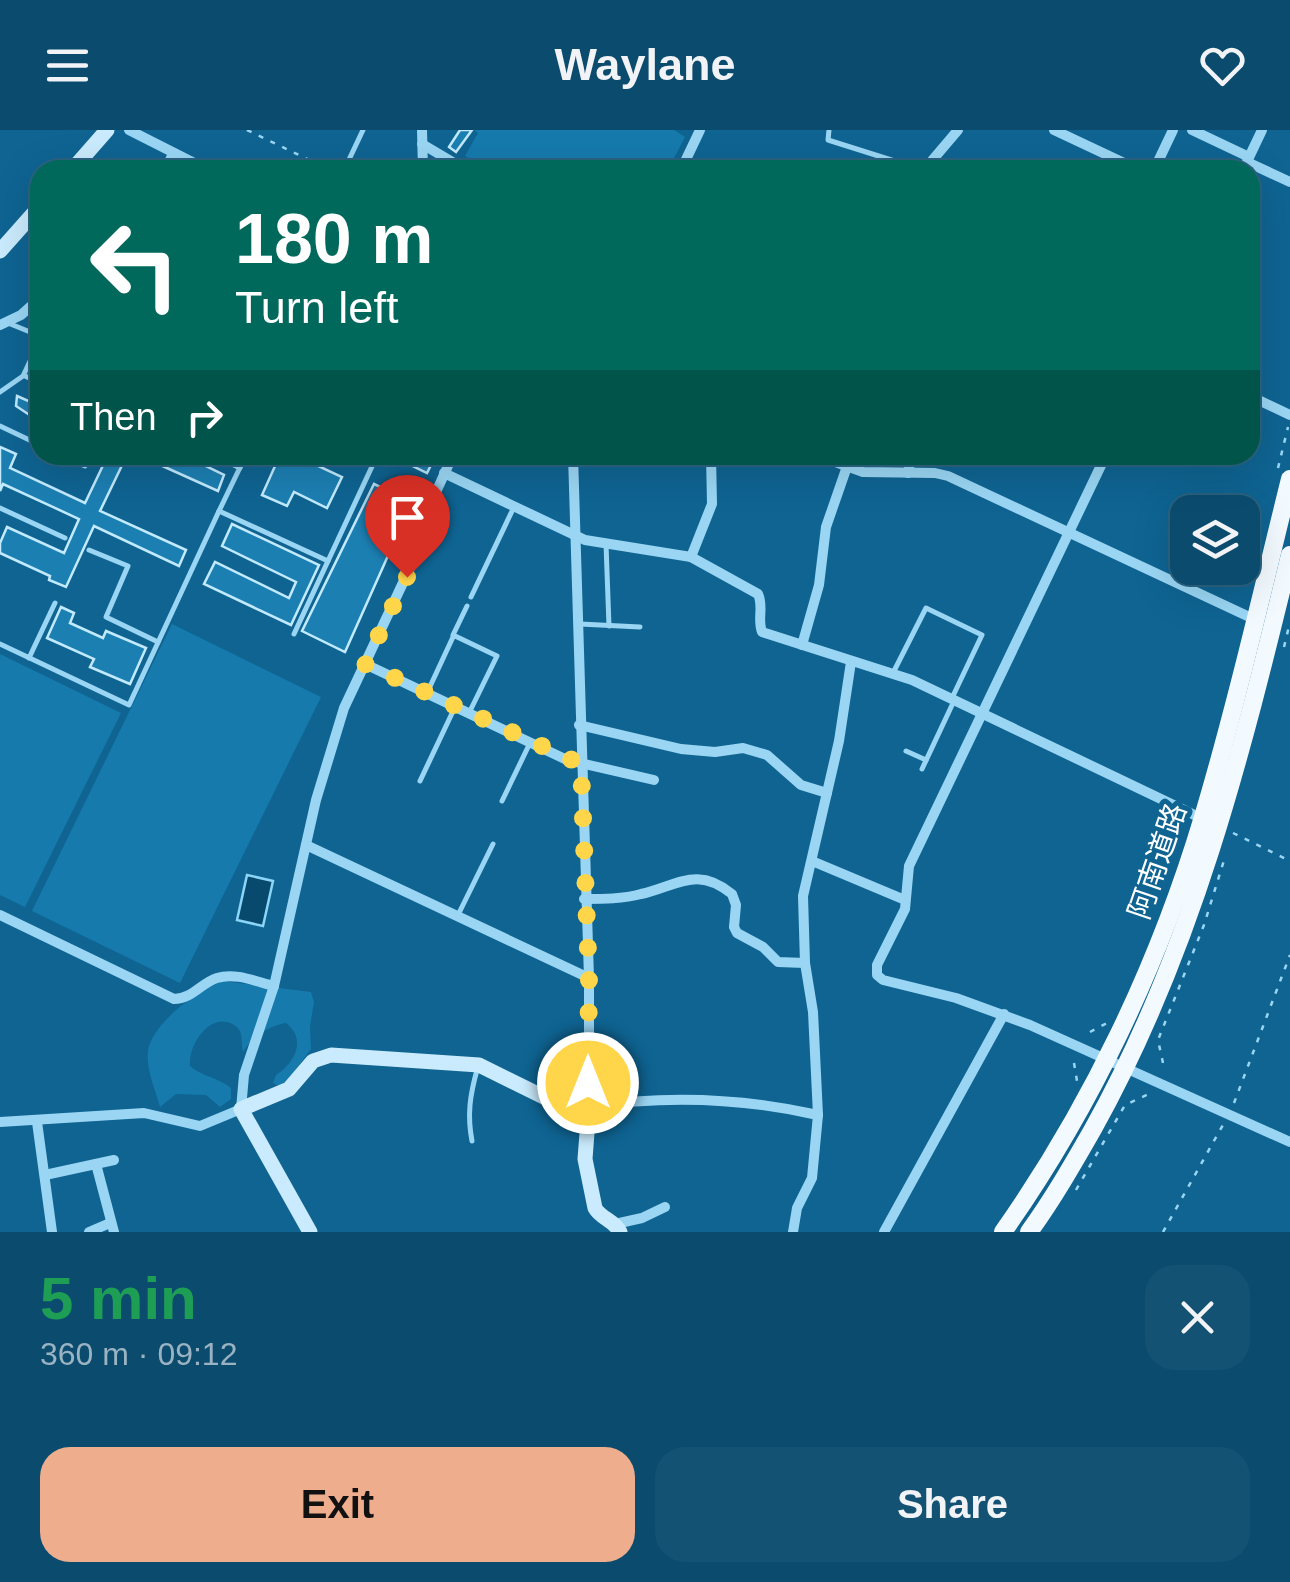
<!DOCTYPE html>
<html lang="en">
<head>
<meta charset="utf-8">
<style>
	body { margin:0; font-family:Helvetica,"Noto Sans JP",sans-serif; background:#145273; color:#f1f3f6; height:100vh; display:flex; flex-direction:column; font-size:38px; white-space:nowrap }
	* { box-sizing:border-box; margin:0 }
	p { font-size:32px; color:#9ab3c2 }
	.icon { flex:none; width:55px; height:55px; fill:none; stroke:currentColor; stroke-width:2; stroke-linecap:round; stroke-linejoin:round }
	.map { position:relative; height:1102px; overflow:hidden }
	.drawer { display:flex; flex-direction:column; background:#0b4b6e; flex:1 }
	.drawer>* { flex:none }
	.guide { position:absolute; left:30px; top:30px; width:1230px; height:305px; border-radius:30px; box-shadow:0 10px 40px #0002,0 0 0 2px #2b6381; background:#00695c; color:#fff; overflow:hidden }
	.fabs { position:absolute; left:1170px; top:365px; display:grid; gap:20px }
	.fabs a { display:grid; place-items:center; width:90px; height:90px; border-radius:20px; background:#0b4b6e; box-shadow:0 10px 40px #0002,0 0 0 2px #2b6381; font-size:50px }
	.pin { position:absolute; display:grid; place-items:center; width:85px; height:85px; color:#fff; margin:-102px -42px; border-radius:50% 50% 50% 0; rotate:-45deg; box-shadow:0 0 10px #0007 }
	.pin .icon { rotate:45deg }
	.me { position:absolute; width:110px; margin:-55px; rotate:0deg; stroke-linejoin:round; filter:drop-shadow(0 0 8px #0008) }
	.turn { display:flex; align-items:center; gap:35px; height:210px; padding:0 40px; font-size:45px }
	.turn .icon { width:130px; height:130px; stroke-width:2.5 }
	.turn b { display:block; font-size:70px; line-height:85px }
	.then { display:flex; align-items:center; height:95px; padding:0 40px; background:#0003; gap:20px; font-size:38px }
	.round { display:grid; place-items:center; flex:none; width:105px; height:105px; border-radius:30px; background:#145273 }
	.head { display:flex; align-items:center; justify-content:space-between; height:170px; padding:0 40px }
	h1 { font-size:60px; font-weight:700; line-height:75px; color:#1e9e55 }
	.cta { display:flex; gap:20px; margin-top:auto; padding:20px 40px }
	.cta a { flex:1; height:115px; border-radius:30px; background:#eead8d; color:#111; font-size:40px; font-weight:700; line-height:115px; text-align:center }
	.cta a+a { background:#145273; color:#f1f3f6 }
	header { display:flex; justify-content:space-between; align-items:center; height:130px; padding:0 40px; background:#0b4b6e; font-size:45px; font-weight:700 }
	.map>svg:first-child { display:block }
	.green { fill:#167aad }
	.water { fill:#08496e; stroke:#8bd5f8; stroke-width:2.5 }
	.building { fill:#1c7fb2; stroke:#c2eafe; stroke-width:2.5 }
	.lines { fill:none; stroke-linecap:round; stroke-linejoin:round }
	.path { stroke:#9ad6f4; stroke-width:2.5; stroke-dasharray:5 8; stroke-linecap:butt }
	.service { stroke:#9ad6f4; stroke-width:5 }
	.minor { stroke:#9ad6f4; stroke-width:10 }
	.secondary { stroke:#caebfd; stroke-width:15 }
	.trunk { stroke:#f3faff; stroke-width:18 }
	.route { stroke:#ffd54a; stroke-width:18; stroke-dasharray:0 32.4 }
	.labels { text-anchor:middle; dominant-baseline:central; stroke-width:10; stroke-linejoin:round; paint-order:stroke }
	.street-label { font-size:30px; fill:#fff; stroke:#0f6492 }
</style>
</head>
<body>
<header><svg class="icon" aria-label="menu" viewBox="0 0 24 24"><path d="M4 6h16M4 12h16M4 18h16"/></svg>Waylane<svg class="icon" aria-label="heart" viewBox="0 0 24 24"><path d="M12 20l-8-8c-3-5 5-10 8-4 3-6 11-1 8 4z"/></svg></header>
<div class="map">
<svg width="1290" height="1102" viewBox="0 0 1290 1102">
	<rect width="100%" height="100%" fill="#0f6492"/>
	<g class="green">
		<path d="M474 0H674L685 7 668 40H489L465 26 478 3Z"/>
		<path d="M172 494 321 567 180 853 32 781Z"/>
		<path d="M0 524 121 583 25 777 0 765Z"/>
		<path d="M223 851 311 862 314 872 310 896 311 919 289 949 279 956 273 953 276 945C295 933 307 909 286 893 270 895 251 908 243 922 241 915 243 903 238 898 215 877 188 911 190 936 203 947 217 947 231 958V969L220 977 206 965 176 964 160 977C155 959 146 940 148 921 152 893 198 860 223 851Z"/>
	</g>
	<path class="water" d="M247 745 273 751 263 796 237 790Z"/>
	<g class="building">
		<path d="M460 0H472L456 22 449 17Z"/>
		<path d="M17 266 40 276V292L16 276Z"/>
		<path d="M0 317 16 324 10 338 85 373 108 325H127L100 381 186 420 179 436 94 396 66 457 49 450 50 446 0 423V413L7 397 64 423 79 389 3 354 0 361Z"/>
		<path d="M138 325H183L224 345 218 361Z"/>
		<path d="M280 325H295L342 347 327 378 294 362 287 376 262 365Z"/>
		<path d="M390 325H436L427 343Z"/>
		<path d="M374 354 412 372 345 522 302 501Z"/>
		<path d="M232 394 319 435 291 495 204 454 215 432 289 468 296 452 222 416Z"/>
		<path d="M61 477 74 483 70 493 103 508 106 501 146 518 130 554 90 537 94 529 47 508Z"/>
	</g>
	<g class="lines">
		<g class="path">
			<path d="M247 0 330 40"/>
			<path d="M1278 338 1288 297"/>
			<path d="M1284 517 1290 492"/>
			<path d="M1233 703 1290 731"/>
			<path d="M1090 902 1107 893"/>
			<path d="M1074 933 1077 951"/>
			<path d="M1163 933 1158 910 1204 795 1225 727"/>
			<path d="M1234 973 1290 825"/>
			<path d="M1076 1060 1125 975 1151 963"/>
			<path d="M1163 1102 1224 993"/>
		</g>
		<g class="service">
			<path d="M829 0 828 10 923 40"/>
			<path d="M346 36 363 0"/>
			<path d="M8 193 40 206"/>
			<path d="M25 246 40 253"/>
			<path d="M0 262 23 246 40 210"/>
			<path d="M0 296 40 315"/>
			<path d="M62 325 85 336"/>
			<path d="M213 325 240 338"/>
			<path d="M246 325 219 381 328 431"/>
			<path d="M0 378 65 408"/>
			<path d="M606 414 609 496"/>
			<path d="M89 420 128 436 106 487 158 512"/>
			<path d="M471 467 514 377"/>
			<path d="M467 476 453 505 497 526 469 583"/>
			<path d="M580 494 640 497"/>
			<path d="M294 504 375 330 367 325"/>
			<path d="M0 514 129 575 219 381"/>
			<path d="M29 528 55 473"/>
			<path d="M894 541 926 478 982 505 952 568"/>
			<path d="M427 563 453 507"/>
			<path d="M906 621 926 630"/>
			<path d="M922 639 953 573"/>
			<path d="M420 651 455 577"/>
			<path d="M502 671 529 615"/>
			<path d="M458 785 493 714"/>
			<path d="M472 1011C467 985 470 965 477 940"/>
		</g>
		<g class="minor">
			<path d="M129 0 208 40"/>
			<path d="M422 0 423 40"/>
			<path d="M1054 0 1139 40"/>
			<path d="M1192 0 1249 27"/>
			<path d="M422 14 466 40"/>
			<path d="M1247 32 1290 52"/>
			<path d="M165 40 173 24"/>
			<path d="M681 40 700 0"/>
			<path d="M924 40 958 0"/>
			<path d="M1154 40 1173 0"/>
			<path d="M1243 40 1262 0"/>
			<path d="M0 195 21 185 40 168"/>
			<path d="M1250 266 1290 285"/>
			<path d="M573 325 589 848V977C665 965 742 968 818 985"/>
			<path d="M816 325 863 342 935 343 948 346 1258 491"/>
			<path d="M905 325 910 333 908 343"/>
			<path d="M1106 325 909 736 905 779 877 835V845L883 850 956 868 1030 895 1290 1012"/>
			<path d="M444 343 585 410 691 427 758 464C764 476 757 489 762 502L912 550 1207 691"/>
			<path d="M691 427 712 374 711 325"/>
			<path d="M802 515 819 455 826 397 851 325"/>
			<path d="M365 534 567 630 654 650"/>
			<path d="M579 595 681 619 715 622 743 618 767 625 801 655 827 663"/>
			<path d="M306 715 589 848"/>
			<path d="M812 731 905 770"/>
			<path d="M584 769C603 769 623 769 641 764 677 756 697 735 732 764L736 775 734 797 737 803 763 817 778 832 805 833"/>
			<path d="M0 785 174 869C192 869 201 853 217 848 235 842 257 852 274 856"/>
			<path d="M0 992 144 983 200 996 241 979 244 945 274 856 316 670 344 578 417 423 431 373 453 325"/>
			<path d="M37 992 52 1102"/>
			<path d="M96 1034 114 1102"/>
			<path d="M45 1045 114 1030"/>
			<path d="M615 1094 642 1088 665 1077"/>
			<path d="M89 1102 110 1093"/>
			<path d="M793 1102 797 1078 812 1048 818 985 813 882 805 833 803 766 839 611 851 532"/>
			<path d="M884 1102 1004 884"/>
		</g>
		<g class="secondary">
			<path d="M72 40 107 0"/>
			<path d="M0 121 40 76"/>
			<path d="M310 1102 241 979 289 959 313 931 331 925 479 935 554 972 572 977H589L585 1029 595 1078C601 1089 614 1090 620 1102"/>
		</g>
		<g class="trunk">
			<path d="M1003 1102C1091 977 1159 834 1203 687 1236 576 1262 462 1290 349"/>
			<path d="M1029 1102C1053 1069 1073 1034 1093 999 1193 820 1242 622 1290 425"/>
		</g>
	</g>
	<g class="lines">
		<path class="route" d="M407 447 365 534 581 634 589 848 588 953"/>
	</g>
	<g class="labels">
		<g class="street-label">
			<text transform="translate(1157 731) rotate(-71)">阿南道路</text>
		</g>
	</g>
</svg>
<div class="fabs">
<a><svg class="icon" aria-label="layers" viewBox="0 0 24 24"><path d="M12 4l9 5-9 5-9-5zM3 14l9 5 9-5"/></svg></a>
</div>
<div class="pin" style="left:407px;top:447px;background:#d93025"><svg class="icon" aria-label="arrive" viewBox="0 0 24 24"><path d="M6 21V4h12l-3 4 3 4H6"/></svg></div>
<svg class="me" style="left:588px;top:953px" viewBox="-20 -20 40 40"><circle r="17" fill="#ffd54a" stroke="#fff" stroke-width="3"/><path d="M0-11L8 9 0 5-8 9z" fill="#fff"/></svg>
<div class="guide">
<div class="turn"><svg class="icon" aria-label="left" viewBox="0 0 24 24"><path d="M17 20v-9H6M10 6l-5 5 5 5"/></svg><div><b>180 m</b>Turn left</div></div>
<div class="then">Then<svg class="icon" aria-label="right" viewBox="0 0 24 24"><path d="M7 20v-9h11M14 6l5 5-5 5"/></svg></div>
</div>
</div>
<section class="drawer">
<div class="head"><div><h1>5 min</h1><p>360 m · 09:12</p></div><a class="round"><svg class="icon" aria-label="close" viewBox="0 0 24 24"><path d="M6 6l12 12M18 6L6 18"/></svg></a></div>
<div class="cta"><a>Exit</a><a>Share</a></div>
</section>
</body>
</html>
